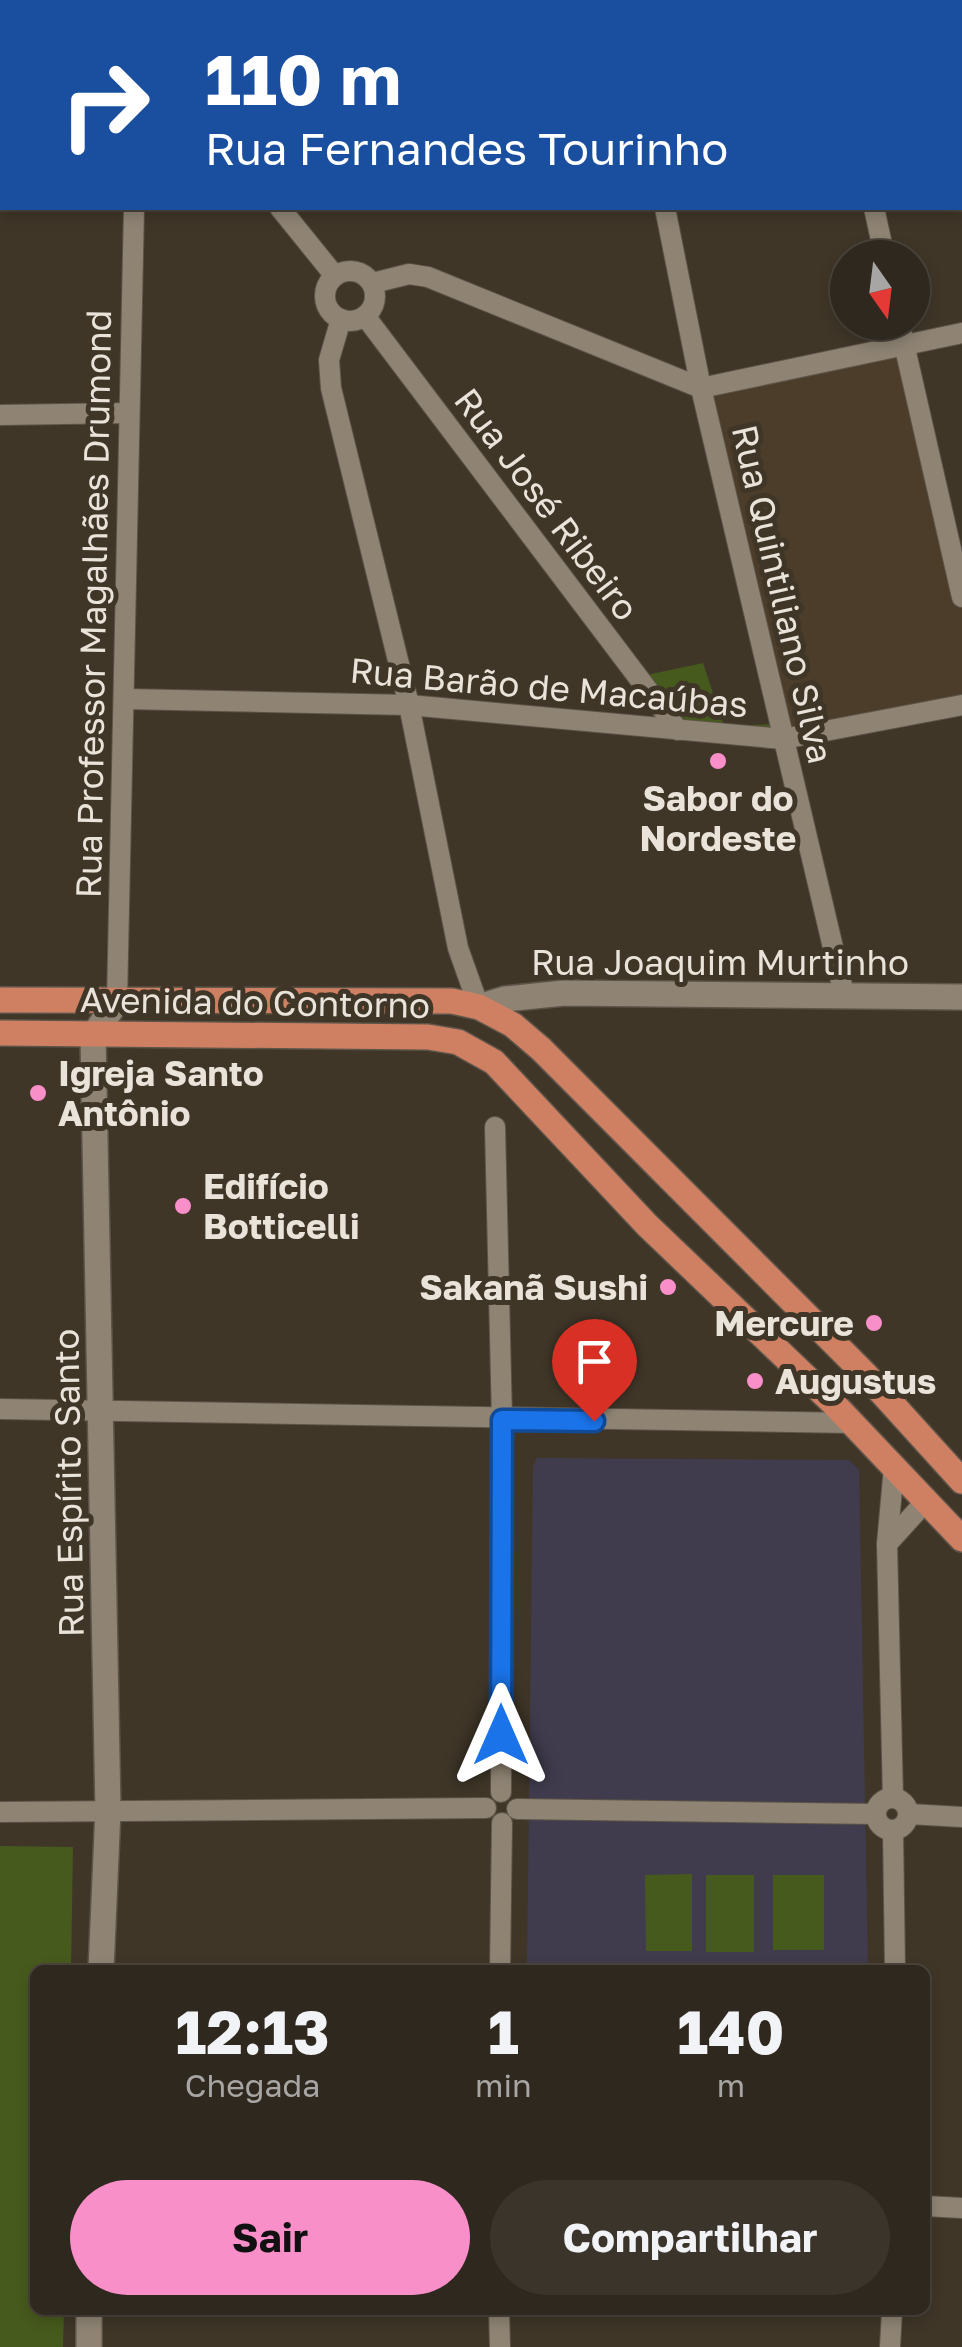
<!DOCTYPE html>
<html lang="pt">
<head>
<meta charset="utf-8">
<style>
	body { margin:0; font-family:"Golos Text",sans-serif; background:#3b342b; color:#f1f3f6; height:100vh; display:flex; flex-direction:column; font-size:38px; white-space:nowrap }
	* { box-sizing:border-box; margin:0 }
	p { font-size:32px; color:#a7a6a4 }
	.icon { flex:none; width:55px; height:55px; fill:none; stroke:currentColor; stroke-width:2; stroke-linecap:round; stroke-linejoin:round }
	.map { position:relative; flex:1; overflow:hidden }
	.details { position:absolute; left:30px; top:1965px; width:900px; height:350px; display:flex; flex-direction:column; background:#2f281e; border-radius:15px; box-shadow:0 5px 15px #0003,0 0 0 2px #4a443c }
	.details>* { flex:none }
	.guide { position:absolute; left:0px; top:0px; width:962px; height:210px; box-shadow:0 5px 15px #0003,0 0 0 2px #4a443c; background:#1a4fa0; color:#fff; overflow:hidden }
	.needle { width:65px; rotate:166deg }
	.controls { position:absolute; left:830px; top:240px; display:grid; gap:20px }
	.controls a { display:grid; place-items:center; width:100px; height:100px; border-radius:50%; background:#2f281e; box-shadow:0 5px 15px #0003,0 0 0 2px #4a443c; font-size:50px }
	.pin { position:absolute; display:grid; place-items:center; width:85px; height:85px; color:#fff; margin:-102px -42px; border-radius:50% 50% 50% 0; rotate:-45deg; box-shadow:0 0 10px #0007 }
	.pin .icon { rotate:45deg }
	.me { position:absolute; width:110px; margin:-55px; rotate:0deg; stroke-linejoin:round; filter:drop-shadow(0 0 8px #0008) }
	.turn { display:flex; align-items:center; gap:35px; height:210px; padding:0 40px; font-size:45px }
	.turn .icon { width:130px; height:130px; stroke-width:2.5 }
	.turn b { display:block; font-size:70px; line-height:85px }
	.eta { display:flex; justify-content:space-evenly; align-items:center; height:170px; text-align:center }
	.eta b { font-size:60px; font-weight:700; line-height:70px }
	.action { display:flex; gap:20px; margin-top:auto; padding:20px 40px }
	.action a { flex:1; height:115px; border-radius:60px; background:#f98fc9; color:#111; font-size:40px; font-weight:700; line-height:115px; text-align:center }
	.action a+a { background:#3b342b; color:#f1f3f6 }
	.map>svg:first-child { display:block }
	.built { fill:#4b3d2a }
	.education { fill:#403c4e }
	.green { fill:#475a1d }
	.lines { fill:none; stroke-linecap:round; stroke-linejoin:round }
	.street-casing { stroke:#5d5449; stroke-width:22 }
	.secondary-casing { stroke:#5d5449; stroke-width:28 }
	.primary-casing { stroke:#5d5449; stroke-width:28 }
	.street { stroke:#8f8474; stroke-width:20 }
	.secondary { stroke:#8f8474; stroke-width:25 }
	.primary { stroke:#cf8063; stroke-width:25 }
	.route-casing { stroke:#114b97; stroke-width:25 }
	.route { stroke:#1a73e8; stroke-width:18 }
	.poi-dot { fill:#f98fc9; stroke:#3f3628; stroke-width:4 }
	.labels { text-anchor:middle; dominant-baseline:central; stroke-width:10; stroke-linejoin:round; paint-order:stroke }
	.street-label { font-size:35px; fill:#e9e3da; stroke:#3f3628 }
	.poi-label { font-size:35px; font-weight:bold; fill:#e9e3da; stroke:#3f3628; text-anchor:start }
</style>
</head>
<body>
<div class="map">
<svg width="962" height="2347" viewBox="0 0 962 2347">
	<rect width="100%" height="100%" fill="#3f3628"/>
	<path class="built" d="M904 347 962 606V704L781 739 699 392Z"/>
	<path class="education" d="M537 1458 849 1460 859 1470 868 1970H527L533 1466Z"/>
	<g class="green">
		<path d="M703 663 724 726 777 724 781 739 677 727 637 677Z"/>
		<path d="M0 1846 73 1847 71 1970H35V2310H64L63 2347H0Z"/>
		<path d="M692 1874V1951H646L645 1875Z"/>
		<rect x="706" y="1875" width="48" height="77"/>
		<rect x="773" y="1875" width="51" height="75"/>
	</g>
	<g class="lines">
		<defs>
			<g id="street">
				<path d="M624 0V2"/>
				<path d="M828 0 829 2"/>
				<path d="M757 2 769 0"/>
				<path d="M280 208 335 276"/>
				<path d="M665 208 701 388 844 994"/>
				<path d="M874 208 885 258"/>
				<circle cx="350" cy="296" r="25"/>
				<path d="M373 283 409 274 428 277 701 388 962 333"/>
				<path d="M365 316 678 730"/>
				<path d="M341 319 329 360 331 388 409 705 458 948 479 1007"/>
				<path d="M899 322 962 597"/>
				<path d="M0 415 128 413"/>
				<path d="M126 699 409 705 783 739 962 705"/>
				<path d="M117 1001 134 208"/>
				<path d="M495 1127 502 1420 501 1792"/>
				<path d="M0 1409 852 1423"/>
				<path d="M887 1544 927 1500"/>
				<path d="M893 1798 887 1544 894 1467"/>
				<circle cx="892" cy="1814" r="16"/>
				<path d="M517 1809 876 1814"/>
				<path d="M0 1812 486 1808"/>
				<path d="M909 1814 962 1817"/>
				<path d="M893 1830 895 1970"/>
				<path d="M500 1970 502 1823"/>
				<path d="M925 2206 962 2208"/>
				<path d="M499 2310 500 2347"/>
				<path d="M890 2347 892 2310"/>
			</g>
			<g id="secondary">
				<path d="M479 1007 505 999 564 993 962 997"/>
				<path d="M101 1970 108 1810 93 1036 117 1001"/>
				<path d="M89 2310V2347"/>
			</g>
			<g id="primary">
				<path d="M0 1000 452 1001 479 1007 513 1025 541 1049 864 1373 962 1481"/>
				<path d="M0 1033 428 1037 458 1042 494 1062 647 1225 833 1403 962 1539"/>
			</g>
		</defs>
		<use href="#street" class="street-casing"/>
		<use href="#secondary" class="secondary-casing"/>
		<use href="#primary" class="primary-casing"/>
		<use href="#street" class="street"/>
		<use href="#secondary" class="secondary"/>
		<use href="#primary" class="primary"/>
	</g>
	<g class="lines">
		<defs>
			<path id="route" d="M501 1735 502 1420 594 1421"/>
		</defs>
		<use href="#route" class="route-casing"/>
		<use href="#route" class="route"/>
	</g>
	<g class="poi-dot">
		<circle cx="718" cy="761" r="10"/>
		<circle cx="38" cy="1093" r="10"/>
		<circle cx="183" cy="1206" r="10"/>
		<circle cx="668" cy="1287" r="10"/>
		<circle cx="874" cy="1323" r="10"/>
		<circle cx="755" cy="1381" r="10"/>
	</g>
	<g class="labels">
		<g class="street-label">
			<text transform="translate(547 504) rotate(53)">Rua José Ribeiro</text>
			<text transform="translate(783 594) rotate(77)">Rua Quintiliano Silva</text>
			<text transform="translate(93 604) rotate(-89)">Rua Professor Magalhães Drumond</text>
			<text transform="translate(549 687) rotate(5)">Rua Barão de Macaúbas</text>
			<text x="720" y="962">Rua Joaquim Murtinho</text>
			<text transform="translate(255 1002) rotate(1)">Avenida do Contorno</text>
			<text transform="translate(68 1483) rotate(-91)">Rua Espírito Santo</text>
		</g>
		<g class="poi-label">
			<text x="718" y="798" text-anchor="middle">Sabor do<tspan x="718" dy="40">Nordeste</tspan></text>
			<text x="58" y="1073">Igreja Santo<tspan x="58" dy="40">Antônio</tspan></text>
			<text x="203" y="1186">Edifício<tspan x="203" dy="40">Botticelli</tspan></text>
			<text x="648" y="1287" text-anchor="end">Sakanã Sushi</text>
			<text x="854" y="1323" text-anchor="end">Mercure</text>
			<text x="775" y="1381">Augustus</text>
		</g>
	</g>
</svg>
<div class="controls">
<a><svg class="needle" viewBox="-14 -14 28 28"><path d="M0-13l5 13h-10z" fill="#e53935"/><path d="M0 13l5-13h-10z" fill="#a7a6a4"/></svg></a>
</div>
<div class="pin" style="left:594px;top:1421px;background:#d93025"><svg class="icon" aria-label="arrive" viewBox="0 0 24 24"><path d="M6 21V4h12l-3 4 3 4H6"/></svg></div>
<svg class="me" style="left:501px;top:1735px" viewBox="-20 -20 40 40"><path d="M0-17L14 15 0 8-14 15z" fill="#1a73e8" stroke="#fff" stroke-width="4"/></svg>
<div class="guide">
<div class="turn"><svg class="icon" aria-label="right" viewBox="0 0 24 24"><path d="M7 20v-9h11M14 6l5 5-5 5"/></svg><div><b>110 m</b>Rua Fernandes Tourinho</div></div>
</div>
<section class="details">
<div class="eta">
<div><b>12:13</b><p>Chegada</p></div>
<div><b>1</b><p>min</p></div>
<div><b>140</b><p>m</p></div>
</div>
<div class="action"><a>Sair</a><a>Compartilhar</a></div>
</section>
</div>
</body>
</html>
